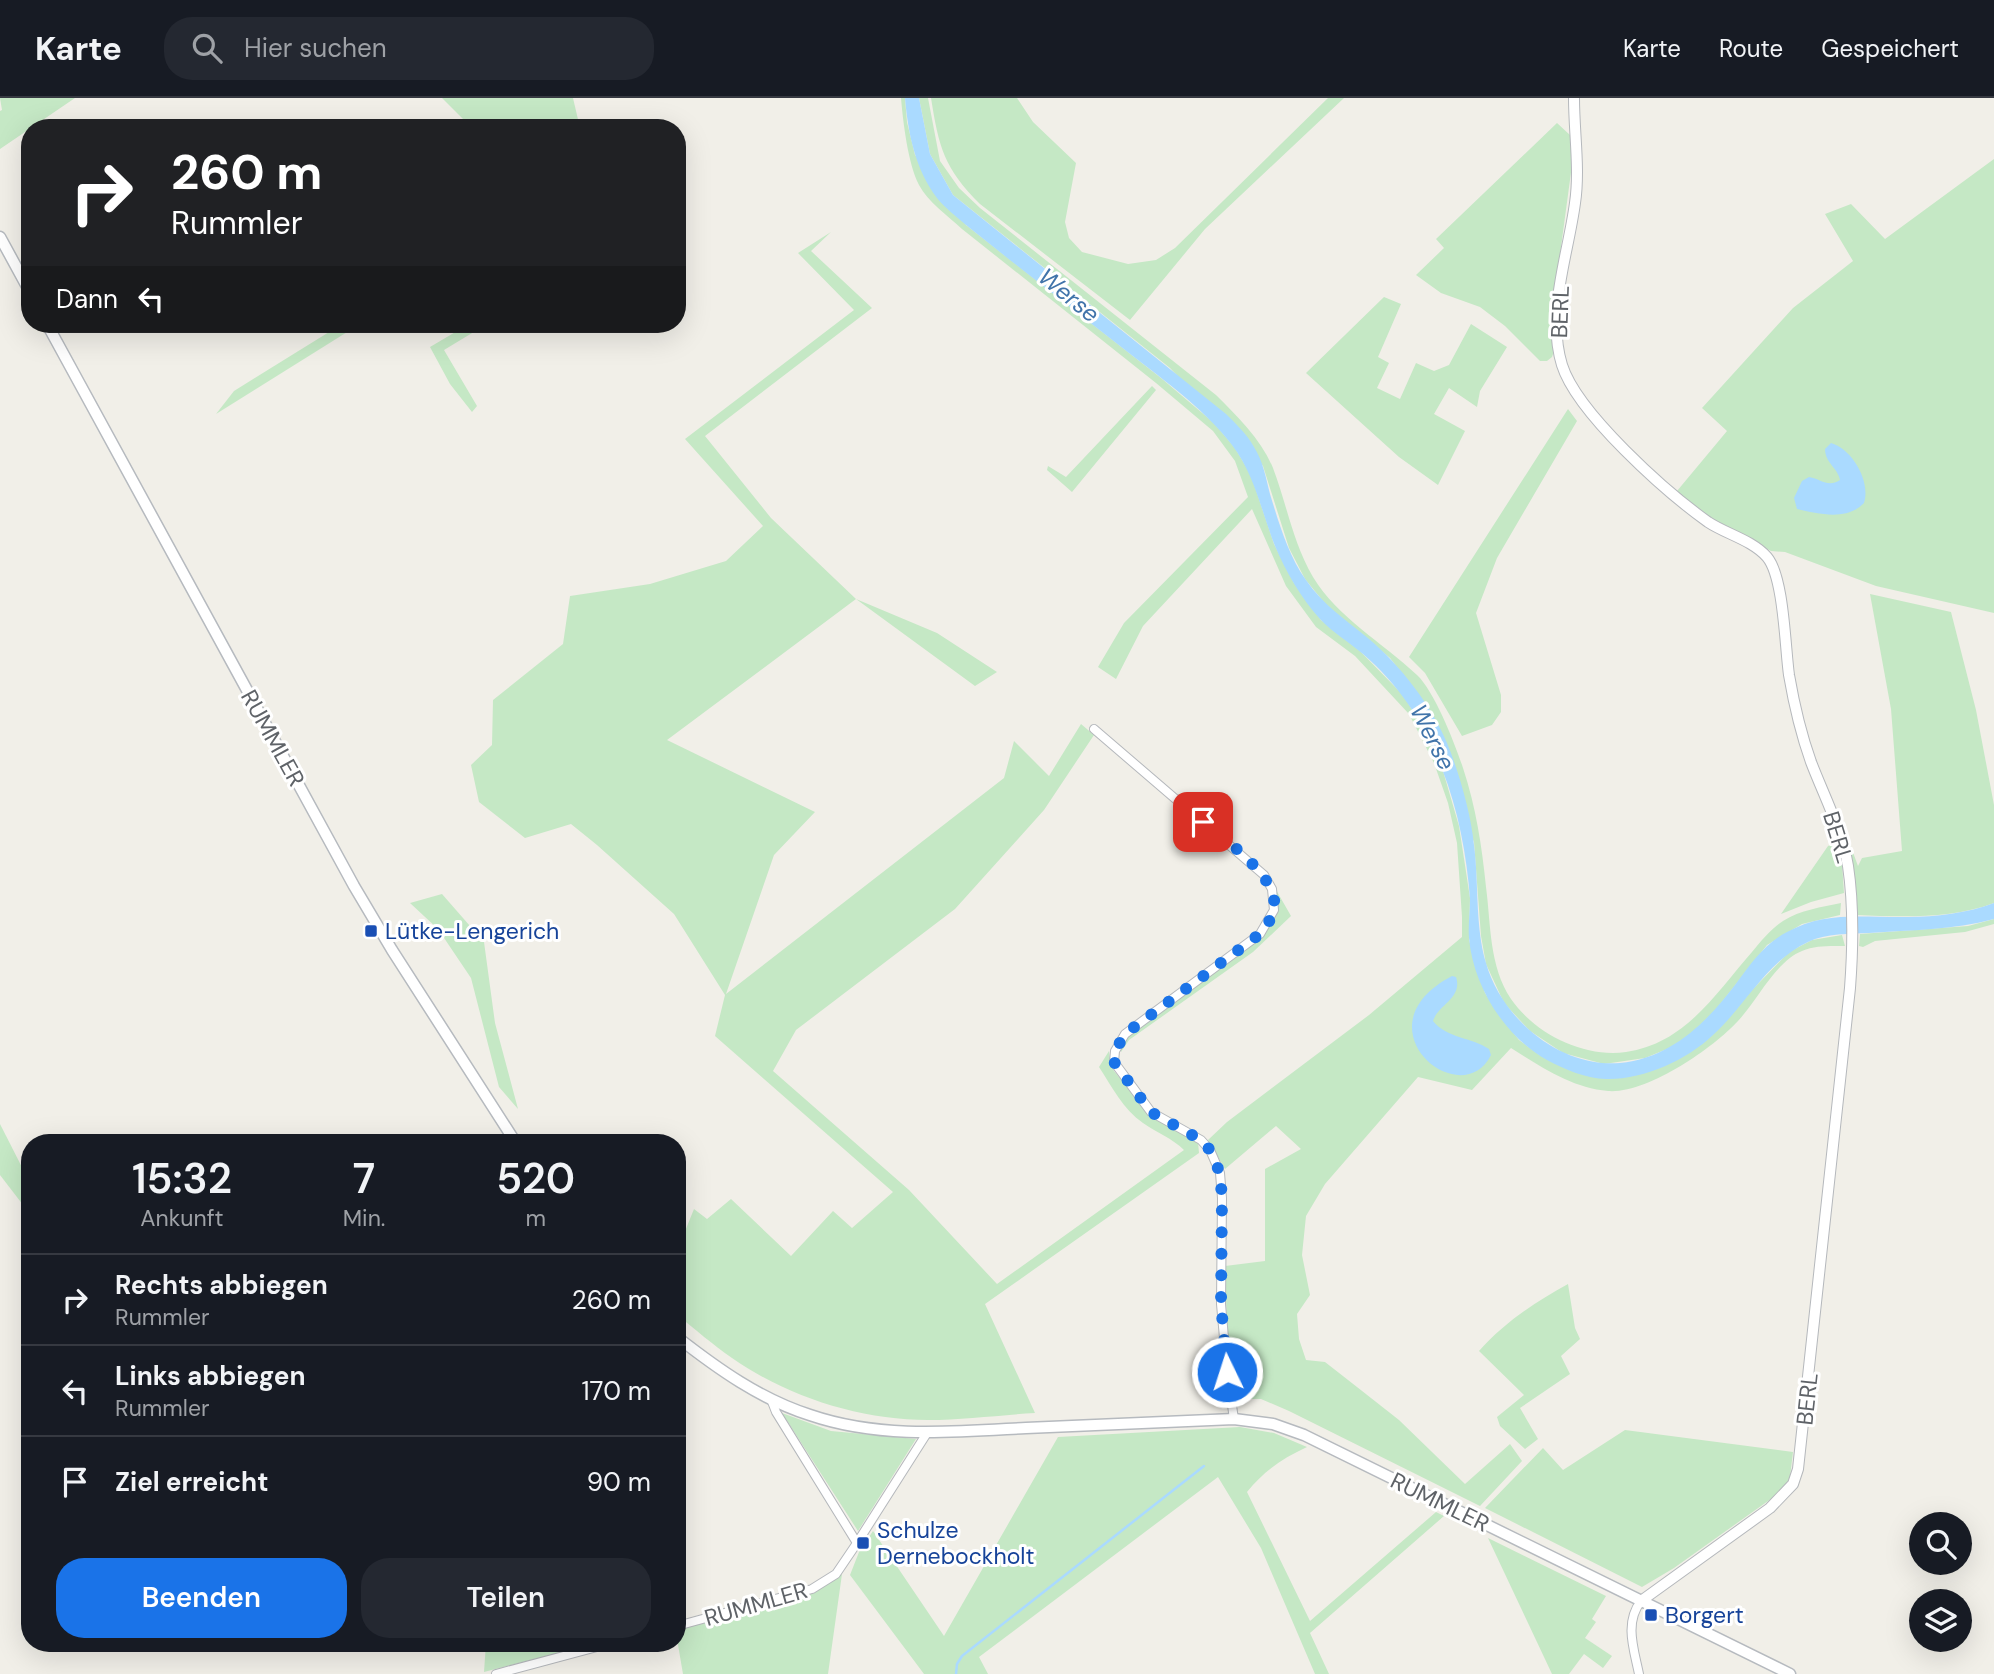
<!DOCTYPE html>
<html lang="de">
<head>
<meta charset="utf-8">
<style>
	body { margin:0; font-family:"DM Sans",sans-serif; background:#242831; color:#f1f3f6; height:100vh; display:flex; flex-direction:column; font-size:26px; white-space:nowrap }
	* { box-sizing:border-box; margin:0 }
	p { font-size:23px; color:#9ea1a6 }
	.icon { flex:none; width:38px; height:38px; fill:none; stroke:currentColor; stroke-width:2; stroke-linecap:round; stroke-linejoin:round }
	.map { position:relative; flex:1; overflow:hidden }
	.details { position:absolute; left:21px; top:1036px; width:665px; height:518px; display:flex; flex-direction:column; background:#171b24; border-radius:28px; box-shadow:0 7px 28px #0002 }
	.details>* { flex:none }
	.guide { position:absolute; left:21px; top:21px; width:665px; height:214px; border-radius:28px; box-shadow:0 7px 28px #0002; background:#202124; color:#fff; overflow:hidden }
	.buttons { position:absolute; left:1909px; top:1414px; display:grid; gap:14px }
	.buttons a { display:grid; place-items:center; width:63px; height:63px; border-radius:50%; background:#171b24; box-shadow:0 7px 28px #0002; font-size:35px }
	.pin { position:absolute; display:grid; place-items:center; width:60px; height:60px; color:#fff; margin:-30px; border-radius:14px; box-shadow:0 4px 10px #0006 }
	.me { position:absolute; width:77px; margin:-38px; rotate:356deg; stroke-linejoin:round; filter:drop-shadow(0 0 5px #0008) }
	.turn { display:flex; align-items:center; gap:24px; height:147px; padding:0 35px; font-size:32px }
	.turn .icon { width:91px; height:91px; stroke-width:2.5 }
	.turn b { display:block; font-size:49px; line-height:60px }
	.then { display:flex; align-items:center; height:66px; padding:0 35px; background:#0003; gap:14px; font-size:26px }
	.eta { display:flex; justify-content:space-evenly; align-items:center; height:119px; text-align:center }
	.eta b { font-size:42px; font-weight:600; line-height:49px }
	.cta { display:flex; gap:14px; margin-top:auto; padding:14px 35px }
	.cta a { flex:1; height:80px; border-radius:28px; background:#1a73e8; color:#fff; font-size:28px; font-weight:600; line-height:80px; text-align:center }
	.cta a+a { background:#242831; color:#f1f3f6 }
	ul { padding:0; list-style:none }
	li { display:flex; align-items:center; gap:21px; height:91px; padding:0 35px; border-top:2px solid #363941 }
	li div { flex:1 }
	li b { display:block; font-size:26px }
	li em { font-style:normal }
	header { display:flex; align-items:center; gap:42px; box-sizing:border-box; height:98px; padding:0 35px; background:#171b24; border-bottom:2px solid #363941 }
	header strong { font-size:33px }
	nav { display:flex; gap:38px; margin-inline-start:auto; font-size:24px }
	.search { width:490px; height:63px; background:#242831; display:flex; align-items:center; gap:18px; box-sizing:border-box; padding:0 24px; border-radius:28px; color:#9ea1a6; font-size:26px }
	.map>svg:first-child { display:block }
	.green { fill:#c5e8c5 }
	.water { fill:#aadaff }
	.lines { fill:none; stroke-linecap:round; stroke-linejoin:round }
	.stream { stroke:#aadaff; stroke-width:2.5 }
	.minor-casing { stroke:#b5b8bc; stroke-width:10 }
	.tertiary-casing { stroke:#b5b8bc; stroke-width:12 }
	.secondary-casing { stroke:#b6babf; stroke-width:13 }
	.minor { stroke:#fff; stroke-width:8 }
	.tertiary { stroke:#fff; stroke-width:10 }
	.secondary { stroke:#fff; stroke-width:10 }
	.route { stroke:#1a73e8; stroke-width:12; stroke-dasharray:0 21.6 }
	.transit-dot { fill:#1a4fb4; stroke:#fff; stroke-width:2.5 }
	.labels { text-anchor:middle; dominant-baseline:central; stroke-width:6; stroke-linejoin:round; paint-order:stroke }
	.street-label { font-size:23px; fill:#5f6368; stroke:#fff }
	.transit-label { font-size:23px; fill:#164399; stroke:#fff; text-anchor:start }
	.water-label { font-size:24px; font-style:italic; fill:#4174aa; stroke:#fff }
</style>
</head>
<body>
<header>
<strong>Karte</strong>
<div class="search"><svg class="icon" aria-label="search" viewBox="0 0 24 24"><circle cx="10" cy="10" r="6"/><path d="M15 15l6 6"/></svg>Hier suchen</div>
<nav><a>Karte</a><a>Route</a><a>Gespeichert</a></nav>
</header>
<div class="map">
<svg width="1994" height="1576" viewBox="0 0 1994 1576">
	<rect width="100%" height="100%" fill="#f1efe8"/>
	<g class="green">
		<path d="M0 0H75L0 51V13L2 12Z"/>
		<path d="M442 0H573L580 30H472Z"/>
		<path d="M901 0H905L907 24 915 57 966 127 1161 280 1214 325 1235 350 1251 377 1274 446 1294 485 1321 522 1360 553 1404 598 1429 641 1443 673 1459 728 1470 800 1469 842 1485 895 1498 915 1519 942 1541 958 1649 973 1752 892 1789 854 1812 842 1842 837 1845 848C1831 848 1816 847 1802 853 1776 863 1757 903 1738 923 1712 951 1647 996 1608 993 1572 990 1541 969 1511 950L1472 992 1418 979 1325 1086 1306 1118 1302 1157 1310 1197 1297 1216 1299 1241 1306 1262 1325 1264 1357 1289 1399 1322 1465 1386 1510 1346 1522 1363 1480 1408 1289 1313 1261 1301H1238L1227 1234 1225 1168 1265 1163V1071L1301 1051 1276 1028 1225 1071 1208 1042 1227 1024 1369 917 1462 839V819L1457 745 1448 705 1434 665 1409 616 1355 558 1316 529 1286 488 1252 411 1143 528 1116 581 1098 569 1124 525 1248 399 1235 363 1213 333 1156 285 962 131C948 118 928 104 919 87 908 66 903 24 901 0Z"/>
		<path d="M919 0H928L940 63 959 90 980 110 1216 297C1238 319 1261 341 1273 370 1287 407 1293 445 1313 479 1338 520 1382 544 1417 577 1435 594 1455 646 1463 670 1476 709 1482 749 1486 789 1491 827 1489 868 1511 901 1535 936 1584 960 1626 954 1686 945 1715 896 1752 854 1761 843 1772 830 1783 823 1800 812 1822 809 1841 805L1840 817 1802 826 1767 847 1714 914 1693 934 1672 949 1645 960 1604 966 1563 955 1530 933 1504 905 1486 866 1481 838 1474 744 1406 581 1390 560 1327 508 1305 481 1289 450 1263 368 1170 270 953 97 930 56Z"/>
		<path d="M931 0H1017L1033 24 1076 65 1065 124 1069 140 1082 154 1128 166 1156 162 1175 150 1328 0H1344L1205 131 1130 222 980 106C944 70 939 50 931 0Z"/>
		<path d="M1557 25 1570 37 1572 67 1554 201 1552 239 1554 253 1552 259 1547 263H1540L1505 228 1480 209 1441 195 1416 177 1444 150 1436 141Z"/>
		<path d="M1994 61V515L1876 488 1785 454 1771 453 1698 413 1677 393 1727 333 1702 310 1793 210 1853 163 1825 116 1851 106 1885 141Z"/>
		<path d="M831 134 811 153 872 210 705 338 771 420 856 501 937 535 997 574 975 588 856 501 667 642 815 714 774 757 726 896 1004 680 1014 643 1049 678 1081 626 1094 637 1044 712 955 811 796 932 773 973 909 1092 997 1186 1184 1052C1172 1040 1157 1035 1143 1025 1123 1011 1112 989 1099 969L1109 953 1110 964 1114 973 1152 1019 1198 1044 1199 1055 985 1206 1035 1315C999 1317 963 1322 928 1322 860 1322 788 1299 732 1260 713 1247 695 1231 677 1217V1153L694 1111 707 1121 731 1101 791 1158 833 1113 852 1130 893 1094 715 938 725 897 674 816 597 747 571 726 525 740 479 704 471 667 492 647 493 602 563 546 570 498 650 486 726 463 763 428 685 341 854 212 798 155Z"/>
		<path d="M1384 199 1401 206 1378 259 1389 265 1377 290 1400 301 1416 265 1434 273 1449 267 1471 226 1507 249 1480 293 1477 309 1449 290 1434 316 1465 333 1438 387 1399 359 1306 275Z"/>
		<path d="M342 226H360L216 316 234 293Z"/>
		<path d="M469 226H487L444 252 477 308 472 314 450 286 430 249Z"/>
		<path d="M1152 288 1156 292 1072 394 1047 372 1048 368 1066 379Z"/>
		<path d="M1568 311 1577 323 1497 460 1476 515 1501 597V614L1492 627 1462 638 1425 575 1409 559Z"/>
		<path d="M1870 496 1951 514 1976 612 1994 707V805C1951 821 1902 819 1857 817L1851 762 1841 731 1844 730 1858 768 1862 760 1902 753 1891 611Z"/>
		<path d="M1834 745 1842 765 1844 795 1811 804 1781 816 1828 748Z"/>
		<path d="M1275 790 1291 818 1253 854 1129 942 1121 954 1120 948 1127 938 1265 834 1275 820Z"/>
		<path d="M442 796 484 844 495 925 518 1011 499 989 471 880 438 831 410 805Z"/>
		<path d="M1994 821V826L1965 834 1875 843 1863 849 1859 848 1860 836 1968 828Z"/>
		<path d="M0 1026 30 1085V1116L0 1077Z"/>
		<path d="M1568 1186 1575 1230 1580 1241 1561 1258 1570 1276 1520 1310 1538 1341 1525 1351 1500 1328 1497 1319 1524 1297 1479 1253C1505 1224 1534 1205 1568 1186Z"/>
		<path d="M782 1315 831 1333 916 1341 858 1433Z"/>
		<path d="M1240 1329 1274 1335 1307 1349C1283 1360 1264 1373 1247 1394L1310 1523 1436 1414 1444 1418 1310 1535 1329 1576H1315L1261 1450 1218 1379 979 1559 988 1576H924L850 1477 859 1454 873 1433 944 1538 1058 1339Z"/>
		<path d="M1625 1332 1793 1354 1790 1379 1782 1393 1674 1470 1642 1489 1485 1410 1543 1350 1563 1372Z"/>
		<path d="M1488 1440 1606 1498 1592 1521 1596 1524 1585 1540 1612 1558 1603 1570 1584 1556 1569 1576H1552Z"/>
		<path d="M842 1476 828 1576H683L677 1541V1518L688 1529 827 1486Z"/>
		<path d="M486 1545H597L484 1574Z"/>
	</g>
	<g class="water">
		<path d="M905 0H919L930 56 953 97 1226 316C1236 326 1247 336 1254 349 1263 363 1266 380 1270 396 1279 425 1288 457 1306 482 1323 507 1346 522 1369 541 1400 567 1432 608 1447 645 1459 674 1471 716 1474 747 1479 786 1475 828 1486 865 1502 921 1560 970 1620 965 1671 960 1706 925 1735 887 1750 867 1764 846 1787 834 1826 812 1866 820 1908 819 1935 819 1968 815 1994 805V821C1953 832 1911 832 1869 835 1850 836 1826 835 1808 844 1766 864 1746 907 1713 937 1687 962 1643 982 1606 981 1587 981 1564 971 1547 962 1505 939 1473 888 1469 840 1468 828 1470 814 1470 801 1467 758 1458 711 1442 671 1425 626 1399 587 1363 556 1349 544 1333 535 1320 521 1301 500 1286 474 1275 448 1261 413 1255 377 1232 347 1202 308 1159 279 1120 248 1069 208 1017 168 966 127 956 118 945 110 937 100 915 71 908 35 905 0Z"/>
		<path d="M1831 345C1852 351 1871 383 1864 405 1847 423 1819 416 1797 411L1794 400 1802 383 1809 379C1821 381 1828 390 1840 382 1838 370 1825 365 1825 351Z"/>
		<path d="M1452 878 1456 879C1463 900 1438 907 1433 923 1448 941 1471 939 1489 951L1491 957C1461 1017 1355 929 1452 878Z"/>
	</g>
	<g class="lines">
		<path class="stream" d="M956 1576 957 1566 962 1558 1204 1368"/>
		<defs>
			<g id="minor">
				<path d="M1094 631 1264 777 1272 791 1274 812 1260 836 1125 936 1115 953 1114 964 1151 1014 1201 1042 1210 1052 1220 1075 1222 1100 1221 1206 1227 1274 1234 1321"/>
				<path d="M771 1301 776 1314 857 1445 927 1335"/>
				<path d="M677 1528 812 1491 836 1476 857 1445"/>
				<path d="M496 1576 612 1545"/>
				<path d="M1639 1576C1634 1551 1624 1525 1641 1503"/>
			</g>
			<path id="tertiary" d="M1574 0C1574 35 1580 71 1575 105 1568 158 1546 214 1562 267 1577 315 1666 394 1708 424 1726 436 1752 442 1767 459 1784 479 1785 549 1789 577 1794 606 1801 636 1811 664 1824 698 1842 732 1848 768 1854 808 1853 850 1850 890L1798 1371 1793 1386 1770 1410 1641 1503"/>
			<g id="secondary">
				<path d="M0 139 30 194"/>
				<path d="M47 226 354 788 392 852 516 1045"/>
				<path d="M677 1239C718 1271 760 1301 810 1317 880 1341 953 1334 1026 1330 1096 1327 1165 1324 1234 1321L1273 1326 1304 1337 1790 1576"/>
			</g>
		</defs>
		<use href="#minor" class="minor-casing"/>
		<use href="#tertiary" class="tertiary-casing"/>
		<use href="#secondary" class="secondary-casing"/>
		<use href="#minor" class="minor"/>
		<use href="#tertiary" class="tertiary"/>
		<use href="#secondary" class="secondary"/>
	</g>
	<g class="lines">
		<path class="route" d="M1203 724C1226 743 1280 779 1274 812 1272 821 1265 829 1260 836L1125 936 1115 953 1114 964 1151 1014 1201 1042 1210 1052 1220 1075 1222 1100 1221 1206 1227 1274"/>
	</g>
	<g class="transit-dot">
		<rect x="364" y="826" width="14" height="14" rx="3.5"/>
		<rect x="856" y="1438" width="14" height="14" rx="3.5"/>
		<rect x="1644" y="1510" width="14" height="14" rx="3.5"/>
	</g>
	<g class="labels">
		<g class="street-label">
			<text transform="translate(1560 214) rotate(-88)">BERL</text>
			<text transform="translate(273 640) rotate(61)">RUMMLER</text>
			<text transform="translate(1838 739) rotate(73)">BERL</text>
			<text transform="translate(1807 1301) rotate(-84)">BERL</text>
			<text transform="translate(1440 1404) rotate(26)">RUMMLER</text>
			<text transform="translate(756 1506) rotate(-16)">RUMMLER</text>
		</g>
		<g class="transit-label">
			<text x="385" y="833">Lütke-Lengerich</text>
			<text x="877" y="1432">Schulze<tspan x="877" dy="26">Dernebockholt</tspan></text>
			<text x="1665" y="1517">Borgert</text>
		</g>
		<g class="water-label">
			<text transform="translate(1069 197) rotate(39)">Werse</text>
			<text transform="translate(1433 639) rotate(63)">Werse</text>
		</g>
	</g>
</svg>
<div class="buttons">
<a><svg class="icon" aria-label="search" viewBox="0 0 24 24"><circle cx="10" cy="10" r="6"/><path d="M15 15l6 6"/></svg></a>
<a><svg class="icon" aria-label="layers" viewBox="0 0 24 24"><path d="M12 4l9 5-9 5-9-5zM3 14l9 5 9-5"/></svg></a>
</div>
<div class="pin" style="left:1203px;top:724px;background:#d93025"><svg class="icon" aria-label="arrive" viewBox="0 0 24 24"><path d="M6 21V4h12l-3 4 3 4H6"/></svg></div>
<svg class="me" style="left:1227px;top:1274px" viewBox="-20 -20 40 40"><circle r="17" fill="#1a73e8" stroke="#fff" stroke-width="3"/><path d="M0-11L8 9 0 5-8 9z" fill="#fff"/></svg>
<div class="guide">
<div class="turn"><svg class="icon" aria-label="right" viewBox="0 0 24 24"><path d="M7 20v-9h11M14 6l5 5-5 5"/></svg><div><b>260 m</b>Rummler</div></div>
<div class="then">Dann<svg class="icon" aria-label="left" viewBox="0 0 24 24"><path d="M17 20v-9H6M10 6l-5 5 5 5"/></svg></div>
</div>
<section class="details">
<div class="eta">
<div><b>15:32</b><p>Ankunft</p></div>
<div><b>7</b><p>Min.</p></div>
<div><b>520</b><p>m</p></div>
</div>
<ul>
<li><svg class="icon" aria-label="right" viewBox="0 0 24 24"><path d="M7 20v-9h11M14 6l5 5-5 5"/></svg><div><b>Rechts abbiegen</b><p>Rummler</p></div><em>260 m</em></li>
<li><svg class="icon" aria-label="left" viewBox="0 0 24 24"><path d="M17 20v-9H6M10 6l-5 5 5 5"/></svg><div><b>Links abbiegen</b><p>Rummler</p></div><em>170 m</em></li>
<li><svg class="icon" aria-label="arrive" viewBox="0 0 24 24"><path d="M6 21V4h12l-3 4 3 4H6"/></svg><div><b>Ziel erreicht</b></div><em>90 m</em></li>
</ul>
<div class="cta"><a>Beenden</a><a>Teilen</a></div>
</section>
</div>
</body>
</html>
